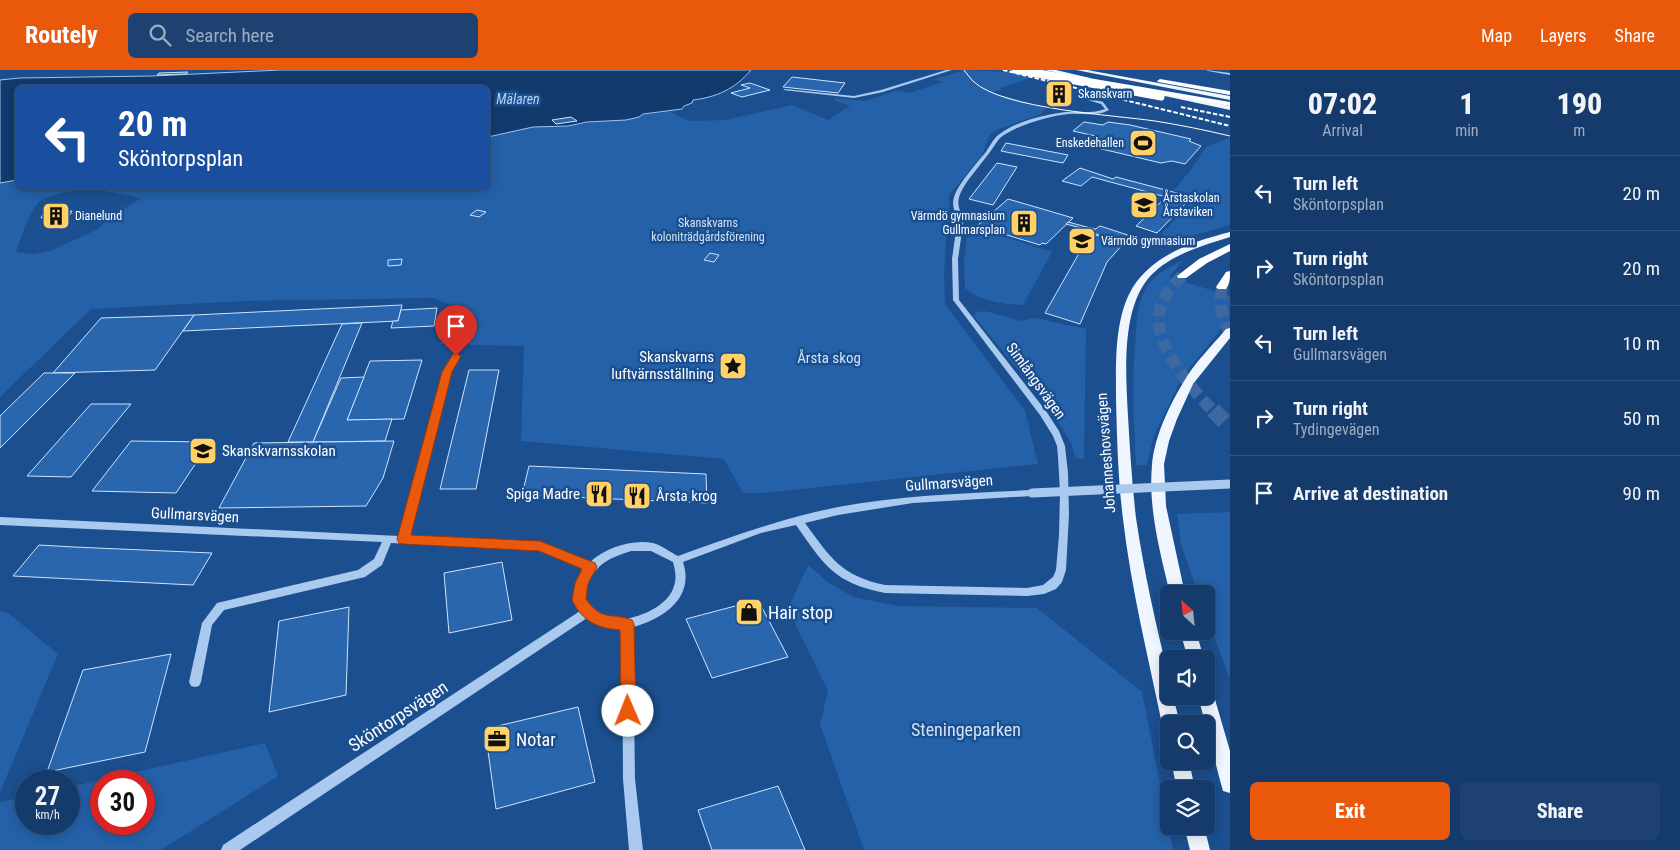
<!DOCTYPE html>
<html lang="en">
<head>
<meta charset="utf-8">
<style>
	body { margin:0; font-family:"Roboto Condensed",sans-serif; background:#1d4271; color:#f1f3f6; height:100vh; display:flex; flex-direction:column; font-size:19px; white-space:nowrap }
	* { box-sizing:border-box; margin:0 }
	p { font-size:16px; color:#9dadc1 }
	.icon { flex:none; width:28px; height:28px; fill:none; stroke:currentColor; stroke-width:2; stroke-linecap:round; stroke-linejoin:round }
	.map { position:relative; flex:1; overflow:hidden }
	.sheet { display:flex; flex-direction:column; background:#143b6b; width:450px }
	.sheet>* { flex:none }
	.hud { position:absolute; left:15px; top:15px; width:475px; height:105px; border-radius:8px; box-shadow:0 2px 12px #0003,0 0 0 1px #33557e; background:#1a4fa0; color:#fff; overflow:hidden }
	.needle { width:32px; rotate:333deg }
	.tools { position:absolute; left:1160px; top:515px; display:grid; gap:10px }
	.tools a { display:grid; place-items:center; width:55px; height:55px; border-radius:8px; background:#143b6b; box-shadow:0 2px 12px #0003,0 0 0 1px #33557e; font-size:25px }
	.speed { position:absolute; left:15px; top:700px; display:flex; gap:10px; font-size:25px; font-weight:700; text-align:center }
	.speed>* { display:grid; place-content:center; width:65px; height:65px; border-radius:50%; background:#143b6b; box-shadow:0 2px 12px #0003,0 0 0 1px #33557e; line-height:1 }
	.speed small { font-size:12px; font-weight:400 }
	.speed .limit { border:8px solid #d22; background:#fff; color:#111 }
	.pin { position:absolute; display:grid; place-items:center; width:42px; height:42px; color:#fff; margin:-51px -21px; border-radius:50% 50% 50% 0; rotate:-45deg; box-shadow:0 0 5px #0007 }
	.pin .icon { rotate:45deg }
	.me { position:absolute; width:55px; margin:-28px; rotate:359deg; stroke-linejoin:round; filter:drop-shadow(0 0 4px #0008) }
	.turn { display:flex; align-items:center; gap:18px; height:105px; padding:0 20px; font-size:22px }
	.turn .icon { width:65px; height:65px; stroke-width:2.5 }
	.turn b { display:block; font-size:35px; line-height:42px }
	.eta { display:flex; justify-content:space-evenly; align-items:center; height:85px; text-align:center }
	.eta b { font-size:30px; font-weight:800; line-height:35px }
	.action { display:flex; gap:10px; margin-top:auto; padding:10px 20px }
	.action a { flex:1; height:58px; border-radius:8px; background:#ea580c; color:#fff; font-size:20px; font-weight:800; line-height:58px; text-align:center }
	.action a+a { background:#1d4271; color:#f1f3f6 }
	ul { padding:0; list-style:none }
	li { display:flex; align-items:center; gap:15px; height:75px; padding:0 20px; border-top:1px solid #33557e }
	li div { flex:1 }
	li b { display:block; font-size:19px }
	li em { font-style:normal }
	header { display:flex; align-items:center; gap:30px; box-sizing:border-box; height:70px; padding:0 25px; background:#ea580c; color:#fff }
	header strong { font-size:24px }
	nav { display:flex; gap:28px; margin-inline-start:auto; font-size:18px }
	.search { width:350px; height:45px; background:#1d4271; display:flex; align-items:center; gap:12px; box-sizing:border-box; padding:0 18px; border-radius:8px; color:#9dadc1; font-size:19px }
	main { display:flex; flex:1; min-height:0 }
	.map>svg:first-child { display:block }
	.green { fill:#2461a8; fill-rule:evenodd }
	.water { fill:#123a6d; stroke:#9cc4f0 }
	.building { fill:#2a66ad; stroke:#cfe3fa }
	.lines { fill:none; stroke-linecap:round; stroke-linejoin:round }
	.highway-tunnel-far1 { stroke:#3d69a0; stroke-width:12; stroke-dasharray:12 6; stroke-linecap:butt }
	.highway-tunnel { stroke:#3d69a0; stroke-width:16; stroke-dasharray:16 8; stroke-linecap:butt }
	.minor { fill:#a9c9ee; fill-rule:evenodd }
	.major { fill:#f0f6ff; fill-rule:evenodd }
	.highway { fill:#fff; fill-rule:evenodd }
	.tram { stroke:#fff; stroke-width:1 }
	.rail { stroke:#fff; stroke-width:2; stroke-dasharray:4.5 2; stroke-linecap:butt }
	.minor-bridge { stroke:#a9c9ee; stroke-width:9 }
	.highway-bridge { stroke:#fff; stroke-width:7 }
	.route { fill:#ea580c; stroke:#983908 }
	.labels { text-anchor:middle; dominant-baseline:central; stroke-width:5; stroke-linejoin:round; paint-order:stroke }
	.far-poi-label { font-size:12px; fill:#fff; stroke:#1b4f8f; text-anchor:start }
	.far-park-label { font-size:12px; fill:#cfe3fa; stroke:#1b4f8f }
	.far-water-label { font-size:14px; font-style:italic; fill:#b5d3f5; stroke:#1b4f8f }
	.poi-label { font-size:15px; fill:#fff; stroke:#1b4f8f; text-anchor:end }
	.park-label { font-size:15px; fill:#cfe3fa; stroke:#1b4f8f }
	.street-label { font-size:15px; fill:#fff; stroke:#1b4f8f }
	.near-poi-label { font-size:18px; fill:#fff; stroke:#1b4f8f; text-anchor:start }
	.near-street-label { font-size:18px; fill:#fff; stroke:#1b4f8f }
	.near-park-label { font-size:18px; fill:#cfe3fa; stroke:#1b4f8f }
</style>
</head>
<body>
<header>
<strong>Routely</strong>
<div class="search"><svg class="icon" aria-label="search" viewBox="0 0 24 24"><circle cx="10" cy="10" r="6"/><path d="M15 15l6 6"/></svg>Search here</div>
<nav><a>Map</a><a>Layers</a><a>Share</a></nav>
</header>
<main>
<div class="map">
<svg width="1230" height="780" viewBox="0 0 1230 780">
	<rect width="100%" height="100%" fill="#1b4f8f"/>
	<g class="green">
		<path d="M966 0 1008 2 1031 8 1000 18 1002 20 992 22 1046 38 1041 44 996 60 989 66 982 86 949 125 950 150 947 157 944 204 945 234 1025 341 1038 394 764 423H743L724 389 521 371 524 276 439 274 462 256 465 241 433 228 244 231 91 239 0 327V113L17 110 18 118H488V67L533 57 568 56 669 41 688 51 726 50 792 35 828 50 850 36 834 30 836 28 865 31 899 20 909 23 943 12 934 9ZM90 118 141 128 110 148 98 159 50 181 32 184 16 182C21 168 30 137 43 129 54 123 77 121 90 118Z"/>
		<path d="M1230 68V155L1177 170 1161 164 1197 126 1174 120 1189 102 1207 76Z"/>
		<path d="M968 155 1052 182 1023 235C1003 234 981 232 965 218L964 191Z"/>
		<path d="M1184 190 1169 207 1230 226V248L1181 309 1153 368 1147 395H1136C1134 351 1131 308 1136 265 1137 249 1137 234 1145 220 1153 205 1169 197 1184 190Z"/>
		<path d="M985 241 1021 251 1035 248 1086 259 1084 389 1075 388 1071 373 1050 339 974 246 977 242Z"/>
		<path d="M1230 442V609L1206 545V524H1198L1181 474 1177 444Z"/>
		<path d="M808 495 829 513 854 527 898 536 1037 538 1142 622 1173 780H864L820 654 828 621 788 539Z"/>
		<path d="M0 541 7 542 58 584 0 722Z"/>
		<path d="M265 673 278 706 161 780H0V732L26 726V754H69V717ZM101 711H144V754H101Z"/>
	</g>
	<path class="water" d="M281 0H751C735 19 717 27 693 30L692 33 684 36 682 39 643 44 639 47 626 50 587 52 568 56 533 57 488 67V18H18L17 110 0 113V10L20 8 152 6Z"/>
	<g class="building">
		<path d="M188 2 186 4 157 5 159 3Z"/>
		<path d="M792 7 845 13 838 23 783 17Z"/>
		<path d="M750 13 770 20 742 27 731 23 750 18 741 15Z"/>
		<path d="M1054 19 1069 22 1064 28 1049 26Z"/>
		<path d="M571 47 577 51 556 54 552 50Z"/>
		<path d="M1084 52 1103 55 1108 52 1130 55 1191 69 1189 71 1201 76 1185 94 1172 91 1161 93 1089 76 1100 67 1073 61Z"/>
		<path d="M1006 73 1068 85 1063 93 1001 81Z"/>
		<path d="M997 93 1017 97 993 135 969 129Z"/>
		<path d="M1080 98 1113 109 1116 107 1192 127 1157 163 1136 156 1166 127 1092 107 1081 116 1062 111Z"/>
		<path d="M1008 129 1039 138 1073 148 1046 174 1042 173 1040 175 977 156Z"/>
		<path d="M477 140 486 142 479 147 470 145Z"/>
		<path d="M72 141 68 148 44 151 46 147 41 148 43 144Z"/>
		<path d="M1068 152 1083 156 1095 159 1093 161 1066 154Z"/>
		<path d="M1100 156 1140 169 1130 177 1091 162Z"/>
		<path d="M1096 165 1123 174 1107 192 1080 254 1045 243 1078 185Z"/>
		<path d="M710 183 719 185 714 192 704 190Z"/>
		<path d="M402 189 401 195 388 196V190Z"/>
		<path d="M402 235 398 251 183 261 194 245Z"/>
		<path d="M437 238 434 256 391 258 393 251H398L401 240Z"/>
		<path d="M194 245 155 300 53 303 101 248Z"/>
		<path d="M362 253 313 372H288L342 254Z"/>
		<path d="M422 290 404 349 347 350 370 291Z"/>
		<path d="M469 300H499L476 419H440Z"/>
		<path d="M44 303H75L0 378V346Z"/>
		<path d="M364 307 347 350 392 349 385 371 313 372 341 308Z"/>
		<path d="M91 334H131L71 407 27 406Z"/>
		<path d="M131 371 210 372 176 423 92 421Z"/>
		<path d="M394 371 383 408 366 436 219 438 254 373Z"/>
		<path d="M529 396 706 404 707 433 522 425Z"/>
		<path d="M39 475 74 477 212 483 193 515 13 506Z"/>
		<path d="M502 492 512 550 449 563 444 503Z"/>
		<path d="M758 530 788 587 712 608 686 549Z"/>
		<path d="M349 537 346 625 269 642 279 551Z"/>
		<path d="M171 584 145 682 47 702 83 600Z"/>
		<path d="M578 637 595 712 496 739 485 659Z"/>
		<path d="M778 716 805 780H712L698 740Z"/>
	</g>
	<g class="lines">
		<g class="highway-tunnel-far1">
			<path d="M1182 206C1174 214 1165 223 1161 234 1148 270 1191 318 1214 342"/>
			<path d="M1222 217C1218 235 1223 248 1230 264"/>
		</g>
		<path class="highway-tunnel" d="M1213 340 1230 357"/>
		<g class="minor">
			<path d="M946 0H952L883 22 854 28 783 20 785 19 854 26 881 20Z"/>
			<path d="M1206 0 1230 3V5L1208 1Z"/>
			<path d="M1082 26 1103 32 1109 40C1096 47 1082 43 1068 44 1049 46 1013 56 999 69 996 73 993 78 990 82 983 91 976 100 969 109 960 122 953 133 964 147L958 189 959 230 1046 341 1059 361 1065 376 1068 403 1069 444 1066 500 1062 512 1056 519 1044 524 1027 526 885 523C834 513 824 495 796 455L761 463 683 492C695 528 663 549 633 557L635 709 643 780H629L623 709 622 559C609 560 597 556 587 548L240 780H221L223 775 580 541 574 530 580 508 585 499 539 480 391 473 382 495 365 507 224 540 212 555 201 612 199 616 195 617 191 616 189 612 202 553 217 533 358 500 374 489 382 472 0 455V447L399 466 443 302 453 284H456L460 286 451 302 409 466 540 472 590 492C605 478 632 469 653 473 661 475 670 482 678 486 730 467 783 448 838 437 902 425 967 423 1032 420L1035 421 1037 423 1035 425 1032 426 913 433 838 445 805 453C830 487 841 506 885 515L1027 518 1043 515 1053 507 1056 500 1059 465 1060 422 1058 387 1057 376 1053 366 1040 345 953 230 952 189 958 147C948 133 955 122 964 109 971 100 978 91 986 82 989 77 993 70 997 66 1015 51 1044 45 1066 42 1079 41 1092 44 1105 39L1101 34 1081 28ZM631 481H651L673 492C675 500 677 507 674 516 668 539 626 555 604 548 596 545 589 536 584 529 590 499 602 490 631 481Z"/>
		</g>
		<g class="major">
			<path d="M1045 0H1056L1090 8 1087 10Z"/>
			<path d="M1076 0H1087L1230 26V30Z"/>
			<path d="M1148 19 1230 36V40L1146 22Z"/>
			<path d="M1230 162V167C1202 176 1167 185 1147 210 1121 243 1126 307 1128 346 1130 380 1132 414 1136 448 1144 502 1156 555 1169 608V626H1173L1180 654H1169V662L1165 660 1162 654C1148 586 1131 518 1123 449 1118 409 1117 368 1116 328 1116 293 1114 248 1133 217 1154 184 1195 171 1230 162Z"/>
			<path d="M1230 258V268L1193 314 1177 349 1169 371 1164 394 1166 436 1185 524H1170C1160 482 1148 438 1152 395 1154 368 1169 336 1183 313 1194 293 1212 276 1226 259Z"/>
			<path d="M1180 561H1196L1204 589H1188Z"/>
			<path d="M1206 618 1212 620 1214 626 1230 681V723L1223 721 1221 714 1198 626H1206Z"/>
			<path d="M1171 691H1189L1195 719H1177Z"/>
			<path d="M1184 756H1204L1210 780H1190Z"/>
		</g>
		<g class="highway">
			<path d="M1027 0H1042L1230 32V36Z"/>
			<path d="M1160 9 1230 21V25L1158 12 1157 11Z"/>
			<path d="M1230 174V181L1207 193 1186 208H1178L1177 206 1199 189Z"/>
			<path d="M1230 201C1230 208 1230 213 1226 219H1218L1216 217 1226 202Z"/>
		</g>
		<path class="tram" d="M964 0C967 4 970 8 974 12 1004 39 1113 45 1155 51 1180 55 1205 60 1230 66"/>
		<g class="rail">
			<path d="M1003 0 1230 56"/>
			<path d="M1181 37 1230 47"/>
		</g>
		<path class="minor-bridge" d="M1032 423 1230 414"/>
		<path class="highway-bridge" d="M1015 0 1161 27"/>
	</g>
	<path class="route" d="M456 283 461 286 452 302 411 465 540 471 595 493 597 497 588 513 586 529C602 552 611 542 632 550L634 554 636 641 634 647 628 649 623 647 621 641 620 560C597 558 583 552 572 530L575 513 582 499 539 481 403 474 399 473 397 469 442 302 453 284Z"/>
	<defs>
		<symbol id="building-square" viewBox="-11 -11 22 22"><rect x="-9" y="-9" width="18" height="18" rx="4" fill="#ffd166" stroke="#1b4f8f"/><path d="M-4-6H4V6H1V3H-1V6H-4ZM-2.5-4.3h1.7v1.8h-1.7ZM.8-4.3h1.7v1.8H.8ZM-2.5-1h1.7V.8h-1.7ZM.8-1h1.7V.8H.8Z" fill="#111"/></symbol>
		<symbol id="stadium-square" viewBox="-11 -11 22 22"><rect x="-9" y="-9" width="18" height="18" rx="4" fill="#ffd166" stroke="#1b4f8f"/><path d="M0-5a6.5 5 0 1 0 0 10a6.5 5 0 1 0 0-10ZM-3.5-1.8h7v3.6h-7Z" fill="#111"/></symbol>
		<symbol id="school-square" viewBox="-11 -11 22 22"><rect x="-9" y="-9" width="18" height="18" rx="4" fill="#ffd166" stroke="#1b4f8f"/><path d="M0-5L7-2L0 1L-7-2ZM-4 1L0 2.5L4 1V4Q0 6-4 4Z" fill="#111"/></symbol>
		<symbol id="sight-square" viewBox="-11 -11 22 22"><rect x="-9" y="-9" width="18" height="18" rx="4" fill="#ffd166" stroke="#1b4f8f"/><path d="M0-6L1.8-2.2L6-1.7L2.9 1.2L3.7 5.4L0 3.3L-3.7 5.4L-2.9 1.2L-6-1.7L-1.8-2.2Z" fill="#111"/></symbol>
		<symbol id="restaurant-square" viewBox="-11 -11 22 22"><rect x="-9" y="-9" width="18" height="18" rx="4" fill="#ffd166" stroke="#1b4f8f"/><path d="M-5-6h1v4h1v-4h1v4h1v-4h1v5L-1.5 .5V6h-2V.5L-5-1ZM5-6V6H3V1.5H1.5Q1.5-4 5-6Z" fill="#111"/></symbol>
		<symbol id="shop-square" viewBox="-11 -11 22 22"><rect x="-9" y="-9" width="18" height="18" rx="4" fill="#ffd166" stroke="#1b4f8f"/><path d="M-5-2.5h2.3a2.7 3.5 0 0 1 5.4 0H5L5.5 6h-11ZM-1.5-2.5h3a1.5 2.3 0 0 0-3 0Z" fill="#111"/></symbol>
		<symbol id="office-square" viewBox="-11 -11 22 22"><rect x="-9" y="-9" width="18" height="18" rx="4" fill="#ffd166" stroke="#1b4f8f"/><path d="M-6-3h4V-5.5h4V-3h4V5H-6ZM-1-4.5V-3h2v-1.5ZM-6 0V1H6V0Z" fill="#111"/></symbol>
	</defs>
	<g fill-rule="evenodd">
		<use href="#building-square" x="1043" y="8" width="32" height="32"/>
		<use href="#stadium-square" x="1127" y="57" width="32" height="32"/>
		<use href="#school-square" x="1128" y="119" width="32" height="32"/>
		<use href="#building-square" x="40" y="130" width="32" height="32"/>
		<use href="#building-square" x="1008" y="137" width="32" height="32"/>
		<use href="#school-square" x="1066" y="155" width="32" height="32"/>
		<use href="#sight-square" x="717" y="280" width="32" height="32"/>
		<use href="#school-square" x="187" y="365" width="32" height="32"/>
		<use href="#restaurant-square" x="583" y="408" width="32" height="32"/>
		<use href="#restaurant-square" x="621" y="410" width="32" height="32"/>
		<use href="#shop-square" x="733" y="526" width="32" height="32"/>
		<use href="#office-square" x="481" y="653" width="32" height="32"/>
	</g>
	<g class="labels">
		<g class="far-poi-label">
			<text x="1078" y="24">Skanskvarn</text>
			<text x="1124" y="73" text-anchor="end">Enskedehallen</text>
			<text x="1163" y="128">Årstaskolan<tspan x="1163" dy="14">Årstaviken</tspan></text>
			<text x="75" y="146">Dianelund</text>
			<text x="1005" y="146" text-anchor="end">Värmdö gymnasium<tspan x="1005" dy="14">Gullmarsplan</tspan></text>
			<text x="1101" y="171">Värmdö gymnasium</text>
		</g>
		<g class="far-park-label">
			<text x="708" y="153">Skanskvarns<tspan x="708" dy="14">koloniträdgårdsförening</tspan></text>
		</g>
		<g class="far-water-label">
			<text x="518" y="29">Mälaren</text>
		</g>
		<g class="poi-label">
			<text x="714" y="287">Skanskvarns<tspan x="714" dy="17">luftvärnsställning</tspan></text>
			<text x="222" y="381" text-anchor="start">Skanskvarnsskolan</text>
			<text x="580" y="424">Spiga Madre</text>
			<text x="656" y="426" text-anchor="start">Årsta krog</text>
		</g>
		<g class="park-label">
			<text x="829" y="288">Årsta skog</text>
		</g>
		<g class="street-label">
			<text transform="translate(1036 311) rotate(54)">Simlångsvägen</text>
			<text transform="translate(1106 383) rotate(-94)">Johanneshovsvägen</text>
			<text transform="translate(949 413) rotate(-4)">Gullmarsvägen</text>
			<text transform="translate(195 445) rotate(3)">Gullmarsvägen</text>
		</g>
		<g class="near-poi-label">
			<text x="768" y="542">Hair stop</text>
			<text x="516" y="669">Notar</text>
		</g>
		<g class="near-street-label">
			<text transform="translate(398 646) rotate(-33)">Sköntorpsvägen</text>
		</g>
		<g class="near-park-label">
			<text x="966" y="659">Steningeparken</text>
		</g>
	</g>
</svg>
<div class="tools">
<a><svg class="needle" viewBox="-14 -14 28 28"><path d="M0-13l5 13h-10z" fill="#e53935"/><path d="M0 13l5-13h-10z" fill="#9dadc1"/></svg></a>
<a><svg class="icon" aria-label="sound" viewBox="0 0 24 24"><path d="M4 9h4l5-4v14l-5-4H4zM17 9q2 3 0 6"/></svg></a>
<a><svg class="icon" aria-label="search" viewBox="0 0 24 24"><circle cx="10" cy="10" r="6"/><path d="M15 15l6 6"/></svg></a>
<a><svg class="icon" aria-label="layers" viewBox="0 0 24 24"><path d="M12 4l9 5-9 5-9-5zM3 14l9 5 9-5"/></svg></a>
</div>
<div class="speed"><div>27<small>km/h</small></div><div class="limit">30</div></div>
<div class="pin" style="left:456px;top:286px;background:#d93025"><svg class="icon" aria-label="arrive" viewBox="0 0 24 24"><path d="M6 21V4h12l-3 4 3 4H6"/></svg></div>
<svg class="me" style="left:628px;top:641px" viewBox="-20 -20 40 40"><circle r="19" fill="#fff"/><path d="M0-13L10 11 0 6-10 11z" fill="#ea580c"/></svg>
<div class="hud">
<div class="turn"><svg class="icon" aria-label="left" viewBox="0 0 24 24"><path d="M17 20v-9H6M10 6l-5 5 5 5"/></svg><div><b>20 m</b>Sköntorpsplan</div></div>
</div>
</div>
<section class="sheet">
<div class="eta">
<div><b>07:02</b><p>Arrival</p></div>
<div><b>1</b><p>min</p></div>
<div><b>190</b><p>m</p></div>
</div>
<ul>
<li><svg class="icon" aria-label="left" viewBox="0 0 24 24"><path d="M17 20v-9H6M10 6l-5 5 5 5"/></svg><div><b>Turn left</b><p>Sköntorpsplan</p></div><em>20 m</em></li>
<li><svg class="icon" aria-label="right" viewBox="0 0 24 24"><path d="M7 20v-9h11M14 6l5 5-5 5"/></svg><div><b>Turn right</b><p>Sköntorpsplan</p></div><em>20 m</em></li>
<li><svg class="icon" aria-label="left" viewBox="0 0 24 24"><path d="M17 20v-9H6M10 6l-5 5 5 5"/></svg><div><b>Turn left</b><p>Gullmarsvägen</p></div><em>10 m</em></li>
<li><svg class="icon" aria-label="right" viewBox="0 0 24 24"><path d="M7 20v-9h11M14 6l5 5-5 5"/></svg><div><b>Turn right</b><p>Tydingevägen</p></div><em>50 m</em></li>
<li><svg class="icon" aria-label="arrive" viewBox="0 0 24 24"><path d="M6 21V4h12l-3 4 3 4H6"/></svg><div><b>Arrive at destination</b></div><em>90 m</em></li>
</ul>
<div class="action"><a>Exit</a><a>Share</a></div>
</section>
</main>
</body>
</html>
